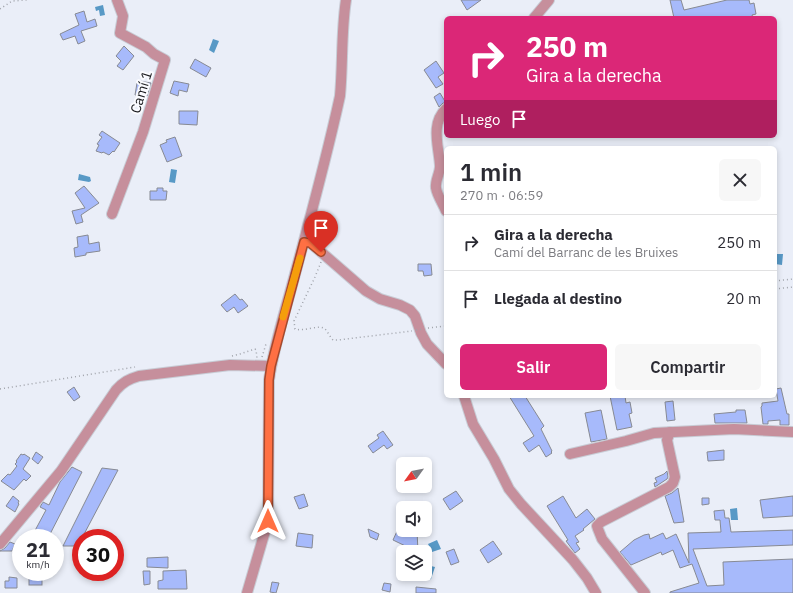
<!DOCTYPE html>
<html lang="es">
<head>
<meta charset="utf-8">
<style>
	body { margin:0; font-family:"IBM Plex Sans",sans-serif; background:#f7f7f7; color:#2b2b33; height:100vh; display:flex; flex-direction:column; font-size:15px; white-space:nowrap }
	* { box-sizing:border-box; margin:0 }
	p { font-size:13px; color:#7c7c81 }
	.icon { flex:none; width:22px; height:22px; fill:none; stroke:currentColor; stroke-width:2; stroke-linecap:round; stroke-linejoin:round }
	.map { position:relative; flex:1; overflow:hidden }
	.details { position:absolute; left:444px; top:146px; width:333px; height:252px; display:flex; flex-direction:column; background:#fff; border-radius:6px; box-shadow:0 2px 6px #0003 }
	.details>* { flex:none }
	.guide { position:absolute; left:444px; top:16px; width:333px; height:122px; border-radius:6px; box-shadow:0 2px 6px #0003; background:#db2777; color:#fff; overflow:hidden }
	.needle { width:26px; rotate:237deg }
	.controls { position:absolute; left:396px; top:457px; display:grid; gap:8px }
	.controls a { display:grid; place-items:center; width:36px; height:36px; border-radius:6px; background:#fff; box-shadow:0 2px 6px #0003; font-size:20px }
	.speed { position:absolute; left:12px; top:529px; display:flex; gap:8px; font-size:20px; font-weight:700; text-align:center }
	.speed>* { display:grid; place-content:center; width:52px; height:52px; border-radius:50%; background:#fff; box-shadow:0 2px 6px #0003; line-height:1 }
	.speed small { font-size:10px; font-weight:400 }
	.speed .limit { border:6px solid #d22; background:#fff; color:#111 }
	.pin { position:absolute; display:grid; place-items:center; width:34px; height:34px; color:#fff; margin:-41px -17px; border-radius:50% 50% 50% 0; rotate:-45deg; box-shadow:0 0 4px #0007 }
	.pin .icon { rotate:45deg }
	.me { position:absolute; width:44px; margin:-22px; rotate:0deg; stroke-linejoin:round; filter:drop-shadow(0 0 3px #0008) }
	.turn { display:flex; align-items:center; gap:14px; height:84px; padding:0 16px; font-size:18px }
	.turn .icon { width:52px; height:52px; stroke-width:2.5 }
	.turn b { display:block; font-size:28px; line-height:34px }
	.then { display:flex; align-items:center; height:38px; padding:0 16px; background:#0003; gap:8px; font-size:15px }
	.round { display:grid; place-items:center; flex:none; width:42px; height:42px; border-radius:6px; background:#f7f7f7 }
	.overview { display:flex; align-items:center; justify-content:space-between; height:68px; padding:0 16px }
	h1 { font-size:24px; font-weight:600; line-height:30px }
	.cta { display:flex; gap:8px; margin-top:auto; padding:8px 16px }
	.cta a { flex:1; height:46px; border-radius:6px; background:#db2777; color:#fff; font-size:16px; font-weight:600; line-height:46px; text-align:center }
	.cta a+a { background:#f7f7f7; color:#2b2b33 }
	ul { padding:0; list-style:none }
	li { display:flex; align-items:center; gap:12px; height:56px; padding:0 16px; border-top:1px solid #e1e1e2 }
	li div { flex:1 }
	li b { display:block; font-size:15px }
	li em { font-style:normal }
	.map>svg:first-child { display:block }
	.water { fill:#5899c6 }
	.building { fill:#a7bafb; stroke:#878a93 }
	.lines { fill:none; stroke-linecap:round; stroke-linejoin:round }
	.minor-casing { stroke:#c8ccd5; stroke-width:12 }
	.path { stroke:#a0a3aa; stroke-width:1.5; stroke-dasharray:1 3; stroke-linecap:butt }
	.minor { stroke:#c68f9c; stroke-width:10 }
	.path-bridge { stroke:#a0a3aa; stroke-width:1.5; stroke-dasharray:1 3; stroke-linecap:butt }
	.route-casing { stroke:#a6492c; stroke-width:10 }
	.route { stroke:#ff7043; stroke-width:7 }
	.slow { stroke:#f59e0b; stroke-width:7 }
	.labels { text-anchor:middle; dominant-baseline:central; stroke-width:4; stroke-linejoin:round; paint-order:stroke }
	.street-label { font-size:14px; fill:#18191d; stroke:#fafbff }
</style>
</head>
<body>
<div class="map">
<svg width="793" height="593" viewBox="0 0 793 593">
	<rect width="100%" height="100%" fill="#eaeef8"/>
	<g class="water">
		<path d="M103 5 105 15 100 16 99 10 96 11 95 7Z"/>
		<path d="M213 39 219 41 214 53 209 50Z"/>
		<path d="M171 169 177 170 175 183 169 182Z"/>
		<path d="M79 174 90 177 91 181 89 182 78 180Z"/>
		<path d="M775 254H783L782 265 775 264Z"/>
		<path d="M737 508 738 520H731L730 509Z"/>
		<path d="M437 540 441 549 432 552 428 544Z"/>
		<path d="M427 565 435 567 431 579 428 580 423 576Z"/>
	</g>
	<g class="building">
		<path d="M461 0H481L467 10Z"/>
		<path d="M670 0H681L684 10 727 0H749L750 4 754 3 756 14 752 15 753 18H674Z"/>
		<path d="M84 11 87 22 95 19 97 26 81 31 85 41 78 44 75 36 63 40 60 34 79 25 75 14Z"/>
		<path d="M124 46 134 56 123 70 117 66 121 61 116 56Z"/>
		<path d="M195 59 211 68 206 77 190 68Z"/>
		<path d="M436 61 444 73 438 77 443 84 436 88 424 70Z"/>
		<path d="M139 81 151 83 147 96 135 95 137 83H139Z"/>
		<path d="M174 81 189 84 187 92 179 90 178 96 170 93Z"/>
		<path d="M440 93 446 103H443L439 107 434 97Z"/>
		<path d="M179 111H198L197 125 179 124Z"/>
		<path d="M102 131 120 143 114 152 113 151 109 155 103 152 102 153 96 151 99 145 97 144 102 137 99 135Z"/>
		<path d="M175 137 182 156 167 162 160 145 167 142 166 140Z"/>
		<path d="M84 186 99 203 81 215 83 222 76 224 72 211 85 208 75 193Z"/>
		<path d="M157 188H163V191H167L166 200H150V191H157Z"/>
		<path d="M88 235 89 244 99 242 100 251 86 253V255L75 257 74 248 78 247 77 237Z"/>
		<path d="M418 264H431L432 275 424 276 423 271H418Z"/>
		<path d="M235 294 240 300 242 299 248 306 238 313 234 307 227 312 221 305Z"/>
		<path d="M74 387 80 397 74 401 67 392Z"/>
		<path d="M781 388 787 414H789V425H780V420L768 421V424H763L761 407 762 406V403L778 401 776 389Z"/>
		<path d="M509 396H525L544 426 541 429 552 451 551 452 552 453 546 457 539 445 529 452 523 443 534 436Z"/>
		<path d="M610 396H625L626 403 630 402 632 413 629 414 632 427 617 430Z"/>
		<path d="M673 401 675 420 667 421 665 402Z"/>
		<path d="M601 410 607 439 591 442 585 413Z"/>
		<path d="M736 410H745L747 423H715L714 414 736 412Z"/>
		<path d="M383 431 393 445 387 449 384 445 373 453 368 446 379 438 377 435Z"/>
		<path d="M724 450V460L708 461 707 452Z"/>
		<path d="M36 452 43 457 38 464 32 459Z"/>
		<path d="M21 454 23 455 24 454 30 458 23 469 31 476 26 481 24 479 14 490 1 481 8 474 10 475 17 466 15 464 17 462 16 461Z"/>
		<path d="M72 467 82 472 48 538H31L46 510 40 507 43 502 49 505 60 482Z"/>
		<path d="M102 468 118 470 82 538H81L78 546H63Z"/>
		<path d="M667 471 668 477 667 479 655 487 654 483 657 482 655 478 664 474Z"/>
		<path d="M678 488 684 522 674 523 665 496 672 493Z"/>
		<path d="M456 491 463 501 450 510 443 499Z"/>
		<path d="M304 494 308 506 299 509 294 497Z"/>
		<path d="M13 496 19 501 18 503 19 504 15 512 6 506Z"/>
		<path d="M563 496 576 518 587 509 595 519 583 529 584 530 575 536 579 542 576 543 580 549 575 553 566 541 568 540 547 506Z"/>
		<path d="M793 496V516L763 518 760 500Z"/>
		<path d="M702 498H709V504L702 505Z"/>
		<path d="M724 510 725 518H729L731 532 793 530V545L693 549 707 586 724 585 723 562 793 559V593H670V592L699 583 692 564 680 568 673 550 662 555 661 552 631 565 620 552 634 540 644 535 649 534 650 539 663 533 666 539 676 534 689 563 688 533 721 532 720 520H715L714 511Z"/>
		<path d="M368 529 379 534 377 540 370 537Z"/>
		<path d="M398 529 412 536 415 530H417L418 552 393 540Z"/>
		<path d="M298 533 313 535 312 548 296 546Z"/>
		<path d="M493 541 502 554 488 563 480 550Z"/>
		<path d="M10 542 15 544 12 551H0L5 548Z"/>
		<path d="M454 549 459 562 451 565 446 552Z"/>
		<path d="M168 557V568L147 567V558Z"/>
		<path d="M186 570 187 589H158V581L163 580V571Z"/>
		<path d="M143 571H150V584L144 585Z"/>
		<path d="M9 577 17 578V588H5V581H9Z"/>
		<rect x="29" y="578" width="13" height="7"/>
		<path d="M272 582 279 583 276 593 270 592Z"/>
		<path d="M384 583 391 584 390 592 382 590Z"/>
		<path d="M416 587 436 589V593H416Z"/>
	</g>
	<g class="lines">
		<defs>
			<g id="minor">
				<path d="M534 18 549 0"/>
				<path d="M446 109C430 124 439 147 440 166 440 174 435 180 436 188 437 195 443 204 446 211"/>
				<path d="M112 214 143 132 165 60 154 54 146 47 120 33 123 16 117 0"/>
				<path d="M304 242 310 243 313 245 366 291 380 299 400 305 410 310 415 316 421 333 427 344 446 364"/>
				<path d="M464 396 473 424 494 459 509 489 521 504 573 560 587 578 596 593"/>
				<path d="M570 454 626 441 654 433 734 429 793 432"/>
				<path d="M0 544 61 471 116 390C123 382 129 379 139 376L230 365 271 366"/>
				<path d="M247 593 268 521 269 380C274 344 286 309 295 274 311 215 327 156 340 96 343 64 341 32 346 0"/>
				<path d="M645 593 602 539 598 529 597 526 601 522 669 487 673 483 675 477 667 440 670 432"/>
			</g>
		</defs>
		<use href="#minor" class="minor-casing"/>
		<g class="path">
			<path d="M0 9 12 1 27 0"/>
			<path d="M321 262 315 277 294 321 295 329C304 332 319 324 325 329 328 332 330 337 333 340H338L412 331"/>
			<path d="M775 281 793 279"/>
			<path d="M775 289 793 287"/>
			<path d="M428 328 446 326"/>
			<path d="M232 356 240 354 255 349 256 350 257 358"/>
			<path d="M262 357 266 344"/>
			<path d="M0 389 135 367"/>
		</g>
		<use href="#minor" class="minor"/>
		<path class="path-bridge" d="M416 330 424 329"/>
	</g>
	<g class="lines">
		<defs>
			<path id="route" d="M268 521 269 380 271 366 304 242 310 243 321 252"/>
		</defs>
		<use href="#route" class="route-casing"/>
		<use href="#route" class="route"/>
		<path class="slow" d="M283 317 300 258"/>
	</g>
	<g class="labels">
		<g class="street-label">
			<text transform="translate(141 92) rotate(-73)">Camí 1</text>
		</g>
	</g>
</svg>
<div class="controls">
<a><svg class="needle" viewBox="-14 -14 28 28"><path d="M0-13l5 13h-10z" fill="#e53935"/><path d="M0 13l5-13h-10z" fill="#7c7c81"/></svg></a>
<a><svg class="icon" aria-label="sound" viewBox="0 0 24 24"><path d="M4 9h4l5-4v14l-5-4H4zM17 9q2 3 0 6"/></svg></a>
<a><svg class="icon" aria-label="layers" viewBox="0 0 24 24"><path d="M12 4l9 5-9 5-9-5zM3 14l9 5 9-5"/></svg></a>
</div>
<div class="speed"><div>21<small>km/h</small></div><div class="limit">30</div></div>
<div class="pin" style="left:321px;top:252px;background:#d93025"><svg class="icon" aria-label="arrive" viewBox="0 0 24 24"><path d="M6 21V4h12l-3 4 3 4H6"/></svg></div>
<svg class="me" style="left:268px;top:521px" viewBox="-20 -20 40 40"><path d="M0-17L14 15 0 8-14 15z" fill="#ff7043" stroke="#fff" stroke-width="4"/></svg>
<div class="guide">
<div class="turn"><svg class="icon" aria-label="right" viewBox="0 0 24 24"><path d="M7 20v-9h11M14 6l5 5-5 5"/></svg><div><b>250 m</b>Gira a la derecha</div></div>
<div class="then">Luego<svg class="icon" aria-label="arrive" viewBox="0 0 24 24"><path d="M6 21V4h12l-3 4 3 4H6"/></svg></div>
</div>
<section class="details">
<div class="overview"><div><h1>1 min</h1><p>270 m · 06:59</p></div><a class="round"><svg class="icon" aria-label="close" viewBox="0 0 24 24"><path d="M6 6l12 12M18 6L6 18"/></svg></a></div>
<ul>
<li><svg class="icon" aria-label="right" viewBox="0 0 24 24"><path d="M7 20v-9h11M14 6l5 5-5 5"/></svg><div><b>Gira a la derecha</b><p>Camí del Barranc de les Bruixes</p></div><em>250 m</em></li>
<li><svg class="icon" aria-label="arrive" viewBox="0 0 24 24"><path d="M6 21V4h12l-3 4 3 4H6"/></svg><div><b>Llegada al destino</b></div><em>20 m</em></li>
</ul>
<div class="cta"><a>Salir</a><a>Compartir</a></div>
</section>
</div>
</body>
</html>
